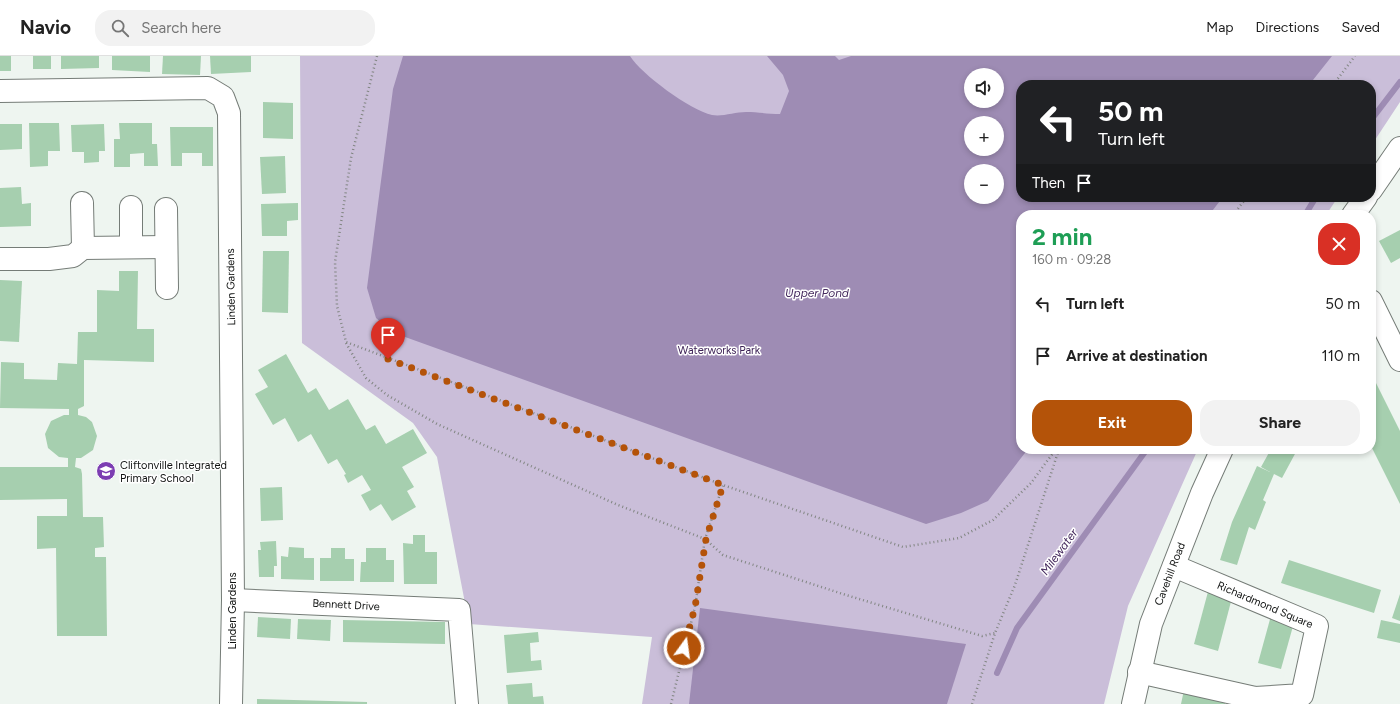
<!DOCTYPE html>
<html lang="en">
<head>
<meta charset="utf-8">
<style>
	body { margin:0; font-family:Figtree,sans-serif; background:#f2f2f2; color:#222; height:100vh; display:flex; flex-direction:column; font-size:15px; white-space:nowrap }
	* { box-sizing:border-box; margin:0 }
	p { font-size:13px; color:#767676 }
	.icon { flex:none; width:22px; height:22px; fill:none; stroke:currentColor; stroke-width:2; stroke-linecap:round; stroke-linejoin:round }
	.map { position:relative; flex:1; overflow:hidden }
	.panel { position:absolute; left:1016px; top:154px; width:360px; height:244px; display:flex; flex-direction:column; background:#fff; border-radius:16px; box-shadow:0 2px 6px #0003 }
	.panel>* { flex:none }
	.hud { position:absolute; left:1016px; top:24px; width:360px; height:122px; border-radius:16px; box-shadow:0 2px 6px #0003; background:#202124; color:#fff; overflow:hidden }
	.controls { position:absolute; left:964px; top:12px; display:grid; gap:8px }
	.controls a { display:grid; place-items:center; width:40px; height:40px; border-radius:50%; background:#fff; box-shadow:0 2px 6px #0003; font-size:20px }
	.pin { position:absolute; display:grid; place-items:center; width:34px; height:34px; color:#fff; margin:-41px -17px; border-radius:50% 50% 50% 0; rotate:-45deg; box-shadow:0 0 4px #0007 }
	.pin .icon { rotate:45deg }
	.me { position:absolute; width:44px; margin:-22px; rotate:14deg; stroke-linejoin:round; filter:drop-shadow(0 0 3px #0008) }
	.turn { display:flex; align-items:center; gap:14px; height:84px; padding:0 16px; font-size:18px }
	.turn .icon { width:52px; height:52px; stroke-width:2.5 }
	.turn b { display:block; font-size:28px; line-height:34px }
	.then { display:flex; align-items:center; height:38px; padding:0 16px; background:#0003; gap:8px; font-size:15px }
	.round { display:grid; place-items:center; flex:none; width:42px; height:42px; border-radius:16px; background:#f2f2f2 }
	.headline { display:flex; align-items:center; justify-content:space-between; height:68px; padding:0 16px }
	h1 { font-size:24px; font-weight:700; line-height:30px; color:#1e9e55 }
	.cta { display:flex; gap:8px; margin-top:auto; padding:8px 16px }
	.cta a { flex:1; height:46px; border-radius:16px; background:#b45309; color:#fff; font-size:16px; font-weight:700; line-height:46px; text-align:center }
	.cta a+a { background:#f2f2f2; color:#222 }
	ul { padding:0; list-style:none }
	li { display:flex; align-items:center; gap:12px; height:52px; padding:0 16px }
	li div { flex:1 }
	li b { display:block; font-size:15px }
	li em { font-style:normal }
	header { display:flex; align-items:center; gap:24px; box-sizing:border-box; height:56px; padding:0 20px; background:#fff; border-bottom:1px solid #e0e0e0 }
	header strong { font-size:19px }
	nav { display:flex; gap:22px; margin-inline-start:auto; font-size:14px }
	.search { width:280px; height:36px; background:#f2f2f2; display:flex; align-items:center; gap:10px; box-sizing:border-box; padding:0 14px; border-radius:16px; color:#767676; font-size:15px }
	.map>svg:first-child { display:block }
	.green { fill:#cabed9; fill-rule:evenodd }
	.water { fill:#9e8cb4; fill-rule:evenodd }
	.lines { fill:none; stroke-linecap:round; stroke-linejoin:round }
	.stream { stroke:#9e8cb4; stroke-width:6 }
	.building { fill:#a6cfaf }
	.minor-casing { stroke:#757c77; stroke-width:24 }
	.major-casing { stroke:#757c77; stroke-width:24 }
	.path { stroke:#828683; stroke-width:2.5; stroke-dasharray:1 3; stroke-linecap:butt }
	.minor { stroke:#fff; stroke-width:22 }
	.major { stroke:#fff; stroke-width:22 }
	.route { stroke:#b45309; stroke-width:7; stroke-dasharray:0 12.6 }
	.labels { text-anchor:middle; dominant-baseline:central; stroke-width:3; stroke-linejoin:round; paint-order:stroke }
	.street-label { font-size:11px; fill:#101211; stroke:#fff }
	.park-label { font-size:11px; fill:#3e2357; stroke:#fff }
	.poi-label { font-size:11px; fill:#101211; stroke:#fff; text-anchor:start }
	.water-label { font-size:12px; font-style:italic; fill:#452a5e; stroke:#fff }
</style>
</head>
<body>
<header>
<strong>Navio</strong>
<div class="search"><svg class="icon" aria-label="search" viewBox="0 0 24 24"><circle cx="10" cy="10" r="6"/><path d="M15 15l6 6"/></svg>Search here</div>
<nav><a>Map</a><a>Directions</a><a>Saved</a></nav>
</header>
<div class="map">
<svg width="1400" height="648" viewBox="0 0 1400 648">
	<rect width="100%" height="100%" fill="#eef5f0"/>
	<path class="green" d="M300 0H1400V46L1371 90V29H1021V141H1338L1326 159H1021V393H1198L1128 550 1104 648H642L652 581 469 568 437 401 413 367 302 287ZM971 19H997V45H971ZM971 67H997V93H971ZM971 115H997V141H971Z"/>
	<g class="water">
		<path d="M403 0H630C641 18 690 54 712 59 722 61 735 56 746 56 757 56 768 58 780 58L789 35 783 19 767 0H835L839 4 851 0H1332L1309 29H1021V141H1223L1209 159H1021V393H1028L988 445 961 457 926 468 394 277 376 262 367 232 393 33ZM971 19H997V45H971ZM971 67H997V93H971ZM971 115H997V141H971Z"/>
		<path d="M700 552 966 588 947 648H689Z"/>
	</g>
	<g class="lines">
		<g class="stream">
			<path d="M1371 64 1400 26"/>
			<path d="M1305 159 1316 141"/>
			<path d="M997 617 1017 572 1147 393"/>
		</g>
	</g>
	<g class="building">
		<rect x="0" y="0" width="11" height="15"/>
		<rect x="33" y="0" width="18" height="13"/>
		<path d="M61 0H99V12L61 13Z"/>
		<path d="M112 0H150V16L112 14Z"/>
		<path d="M163 0H201L200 19 162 18Z"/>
		<path d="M210 0H251V16L211 18Z"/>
		<path d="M263 46 293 47V83L263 82Z"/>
		<path d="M29 67H59L60 95H48V110L30 111Z"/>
		<path d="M119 67H152V88H157L158 110H144V97L130 98V111H114V83H120Z"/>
		<path d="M0 68H22V93L0 94Z"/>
		<path d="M104 68 105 95H99V106L84 107V96H72L71 69Z"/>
		<path d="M170 71H213V110H202V97H182V110H171Z"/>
		<path d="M285 100 286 137 262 138 260 101Z"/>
		<path d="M21 131 22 148 31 147V170L0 171V132Z"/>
		<path d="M298 147V164L287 165V180H262L261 148Z"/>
		<path d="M1400 174V202L1391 207 1379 185Z"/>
		<path d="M263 195H289L288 257 262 256Z"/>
		<path d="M119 215H138L137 273H154V306L84 304V350L78 353V359L86 361 92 366 97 380 93 394 81 402H76L75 411 81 413 82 418 83 461H103L104 491 95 492V501H106L107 580H57L56 492 37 493V460H67V443L0 444V411H68V402L59 401 48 392 45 378 51 365 64 359H69V353L0 352 1 306 24 307V323L57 324 58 307 77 308 78 276H97V234L119 235Z"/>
		<path d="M0 224 22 225 19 286 0 285Z"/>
		<path d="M286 298 308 337 316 332 329 354 348 343 366 374 375 369 386 388 413 373 427 397 402 411 414 431 407 435 416 451 392 465 381 448 370 455 361 439 371 434 362 419 348 427 344 419 346 418 337 403 328 408 311 378 298 386 285 362 273 369 255 338 268 331 258 314Z"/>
		<path d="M1376 327 1400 375V448L1371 390V329Z"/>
		<path d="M1271 393H1293L1296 396 1282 422 1274 418 1263 444 1266 446 1255 474 1249 471 1237 509 1220 504 1232 466 1257 410 1270 416 1261 411Z"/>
		<path d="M282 431 283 464 261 465 260 432Z"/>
		<path d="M413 479H425V496H437V528H404L403 487 413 488Z"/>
		<path d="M276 485 277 510H274V521H259L258 494H261L260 486Z"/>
		<path d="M289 491 304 492V502H314V524L281 523V500L288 501Z"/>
		<path d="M331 492H345V503H354V525H320V502H331Z"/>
		<path d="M366 492H386V504H394V526H360L361 506H366Z"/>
		<path d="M1289 504 1381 534 1374 557 1281 527Z"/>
		<path d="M1209 532 1233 538 1218 595 1194 588Z"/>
		<path d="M1400 538V565L1392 562Z"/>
		<path d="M1272 556 1295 563 1281 613 1258 607Z"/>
		<path d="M258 561 291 563 290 583 257 581Z"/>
		<path d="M298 563 331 564 330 585 297 583Z"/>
		<path d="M343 564 445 566V588L343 586Z"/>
		<path d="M1381 564 1400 568V587L1377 582Z"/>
		<path d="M538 576 539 586 530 587 531 605 541 604 542 614 507 617 504 579Z"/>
		<path d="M532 627 533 641 543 640 544 648H508L506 629Z"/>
		<path d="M1184 634 1226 644 1225 648H1181Z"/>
		<path d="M257 643 367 646V648H257Z"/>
	</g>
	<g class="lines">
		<defs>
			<g id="minor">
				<path d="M0 35 208 32 223 41 229 57 233 544 231 648"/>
				<path d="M82 147 83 192"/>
				<path d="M166 153 167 232"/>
				<path d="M131 191V151"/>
				<path d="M0 203H49L73 200 83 192 166 191"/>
				<path d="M1371 245 1400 304"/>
				<path d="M233 544 459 554 467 648"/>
				<path d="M1139 616 1255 642 1302 639 1317 570 1174 510"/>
			</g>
			<g id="major">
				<path d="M1371 134 1400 92"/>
				<path d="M1353 159 1366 141"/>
				<path d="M1133 648 1151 568 1202 437 1222 393"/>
			</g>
		</defs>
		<use href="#minor" class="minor-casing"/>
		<use href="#major" class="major-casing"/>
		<g class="path">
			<path d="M377 0 351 102 335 206 337 250 346 286 723 429 903 491 959 482 993 464 1031 427 1056 393"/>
			<path d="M1333 29 1355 0"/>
			<path d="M1233 159 1247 141"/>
			<path d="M346 287 366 322 387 339 437 368 618 449 705 483 723 499 846 539 982 580 995 577"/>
			<path d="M671 648 695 551 705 483 723 429"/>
			<path d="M972 648 995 577 1015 529 1059 393"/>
		</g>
		<use href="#minor" class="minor"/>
		<use href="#major" class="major"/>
	</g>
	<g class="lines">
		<path class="route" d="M388 303 723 429 706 483 695 551 684 592"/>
	</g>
	<defs>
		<symbol id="school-disc" viewBox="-11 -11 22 22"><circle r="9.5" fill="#7c3db2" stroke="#fff"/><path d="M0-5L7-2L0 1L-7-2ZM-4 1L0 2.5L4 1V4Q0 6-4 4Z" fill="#fff"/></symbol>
	</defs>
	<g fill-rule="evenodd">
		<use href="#school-disc" x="95" y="404" width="22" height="22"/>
	</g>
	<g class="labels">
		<g class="street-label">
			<text transform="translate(231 231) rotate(-91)">Linden Gardens</text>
			<text transform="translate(1170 518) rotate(-69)">Cavehill Road</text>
			<text transform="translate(346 549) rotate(3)">Bennett Drive</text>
			<text transform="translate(1265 549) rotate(23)">Richardmond Square</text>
			<text transform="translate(232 555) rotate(-90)">Linden Gardens</text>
		</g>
		<g class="park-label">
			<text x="719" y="294">Waterworks Park</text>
		</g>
		<g class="poi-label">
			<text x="120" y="409">Cliftonville Integrated<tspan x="120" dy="13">Primary School</tspan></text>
		</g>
		<g class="water-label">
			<text x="817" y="237">Upper Pond</text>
			<text transform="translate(1059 496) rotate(-54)">Milewater</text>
		</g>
	</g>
</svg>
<div class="controls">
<a><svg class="icon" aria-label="sound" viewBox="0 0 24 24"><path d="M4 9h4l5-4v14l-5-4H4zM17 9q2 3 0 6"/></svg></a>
<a>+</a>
<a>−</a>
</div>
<div class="pin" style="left:388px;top:303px;background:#d93025"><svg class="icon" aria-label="arrive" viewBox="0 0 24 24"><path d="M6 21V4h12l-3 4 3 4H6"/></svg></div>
<svg class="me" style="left:684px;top:592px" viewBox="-20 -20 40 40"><circle r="17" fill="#b45309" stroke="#fff" stroke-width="3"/><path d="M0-11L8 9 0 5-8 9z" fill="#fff"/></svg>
<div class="hud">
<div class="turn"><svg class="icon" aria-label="left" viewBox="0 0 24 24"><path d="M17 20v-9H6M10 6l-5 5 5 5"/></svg><div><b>50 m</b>Turn left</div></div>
<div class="then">Then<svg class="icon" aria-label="arrive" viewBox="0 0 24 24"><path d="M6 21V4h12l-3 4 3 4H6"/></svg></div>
</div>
<section class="panel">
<div class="headline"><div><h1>2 min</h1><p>160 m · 09:28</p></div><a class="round" style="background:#d93025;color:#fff"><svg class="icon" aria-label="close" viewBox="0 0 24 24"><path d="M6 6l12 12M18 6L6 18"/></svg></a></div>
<ul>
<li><svg class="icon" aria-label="left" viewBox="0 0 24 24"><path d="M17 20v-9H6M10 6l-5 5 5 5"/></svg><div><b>Turn left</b></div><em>50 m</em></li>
<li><svg class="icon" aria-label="arrive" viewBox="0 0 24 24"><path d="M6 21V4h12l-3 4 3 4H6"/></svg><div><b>Arrive at destination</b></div><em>110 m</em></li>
</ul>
<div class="cta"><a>Exit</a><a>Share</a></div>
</section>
</div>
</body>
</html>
